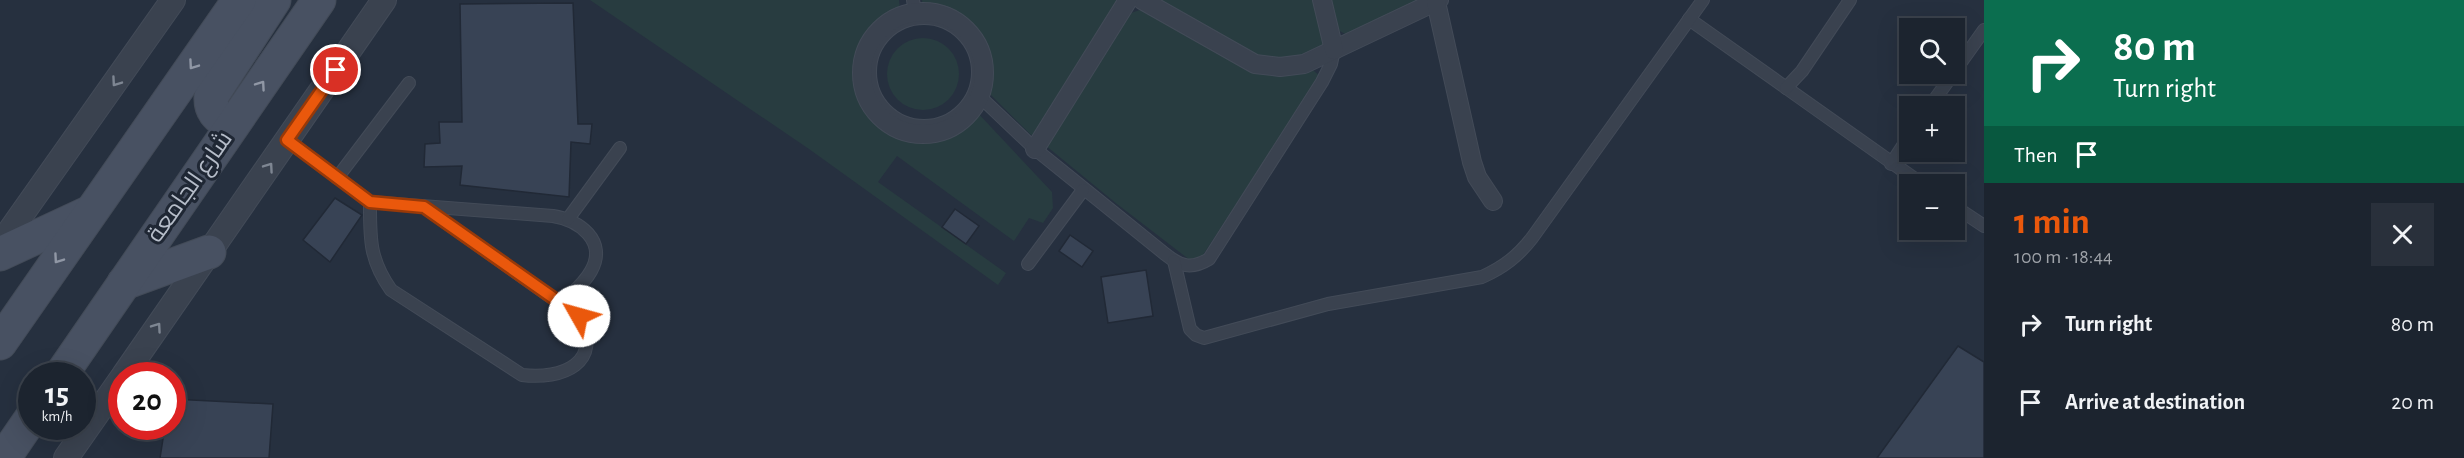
<!DOCTYPE html>
<html lang="en">
<head>
<meta charset="utf-8">
<style>
	body { margin:0; font-family:"Alegreya Sans",Cairo,sans-serif; background:#29303b; color:#f1f3f6; height:100vh; display:flex; flex-direction:column; font-size:22px; white-space:nowrap }
	* { box-sizing:border-box; margin:0 }
	p { font-size:20px; color:#a0a4aa }
	.icon { flex:none; width:33px; height:33px; fill:none; stroke:currentColor; stroke-width:2; stroke-linecap:round; stroke-linejoin:round }
	.map { position:relative; flex:1; overflow:hidden }
	.side { display:flex; flex-direction:column; background:#1c242f; width:480px }
	.side>* { flex:none }
	.guide { background:#0b6e4f; color:#fff; overflow:hidden }
	.fabs { position:absolute; left:1899px; top:18px; display:grid; gap:12px }
	.fabs a { display:grid; place-items:center; width:66px; height:66px; border-radius:0px; background:#1c242f; box-shadow:0 6px 24px #0002,0 0 0 2px #3a414b; font-size:30px }
	.speed { position:absolute; left:18px; top:362px; display:flex; gap:12px; font-size:30px; font-weight:700; text-align:center }
	.speed>* { display:grid; place-content:center; width:78px; height:78px; border-radius:50%; background:#1c242f; box-shadow:0 6px 24px #0002,0 0 0 2px #3a414b; line-height:1 }
	.speed small { font-size:15px; font-weight:400 }
	.speed .limit { border:9px solid #d22; background:#fff; color:#111 }
	.pin { position:absolute; display:grid; place-items:center; width:51px; height:51px; color:#fff; margin:-26px; border:3px solid #fff; border-radius:50%; box-shadow:0 2px 6px #0007 }
	.me { position:absolute; width:66px; margin:-33px; rotate:308deg; stroke-linejoin:round; filter:drop-shadow(0 0 4px #0008) }
	.turn { display:flex; align-items:center; gap:21px; height:126px; padding:0 30px; font-size:27px }
	.turn .icon { width:78px; height:78px; stroke-width:2.5 }
	.turn b { display:block; font-size:42px; line-height:51px }
	.then { display:flex; align-items:center; height:57px; padding:0 30px; background:#0003; gap:12px; font-size:22px }
	.round { display:grid; place-items:center; flex:none; width:63px; height:63px; border-radius:0px; background:#29303b }
	.summary { display:flex; align-items:center; justify-content:space-between; height:102px; padding:0 30px }
	h1 { font-size:36px; font-weight:600; line-height:45px; color:#ea580c }
	ul { padding:0; list-style:none }
	li { display:flex; align-items:center; gap:18px; height:78px; padding:0 30px }
	li div { flex:1 }
	li b { display:block; font-size:22px }
	li em { font-style:normal }
	main { display:flex; flex:1; min-height:0 }
	.map>svg:first-child { display:block }
	.green { fill:#283c40 }
	.building { fill:#384355; stroke:#212936; stroke-width:1.5 }
	.lines { fill:none; stroke-linecap:round; stroke-linejoin:round }
	.service-casing { stroke:#434b58; stroke-width:14 }
	.pedestrian-casing { stroke:#434b58; stroke-width:20 }
	.minor-casing { stroke:#434b58; stroke-width:26 }
	.secondary-casing { stroke:#434b58; stroke-width:35 }
	.service { stroke:#3a424f; stroke-width:12 }
	.pedestrian { stroke:#3a424f; stroke-width:18 }
	.minor { stroke:#3a424f; stroke-width:24 }
	.secondary { stroke:#485162; stroke-width:33 }
	.oneway { stroke:#9097a5 }
	.oneway2 { stroke:#7e8692 }
	.route-casing { stroke:#983908; stroke-width:15 }
	.route { stroke:#ea580c; stroke-width:10 }
	.labels { text-anchor:middle; dominant-baseline:central; stroke-width:6; stroke-linejoin:round; paint-order:stroke }
	.street-label { font-size:24px; fill:#b6bdc9; stroke:#1f2734 }
</style>
</head>
<body>
<main>
<div class="map">
<svg width="1984" height="458" viewBox="0 0 1984 458">
	<rect width="100%" height="100%" fill="#26303f"/>
	<g class="green">
		<path d="M590 0H899L900 9C798 63 903 198 975 110L1052 192 1053 208 1043 223 1029 218 1014 241 897 156 878 182 1006 273 998 285 809 149Z"/>
		<path d="M922 0H1117L1118 5 1037 134 1031 135 984 88C991 43 967 13 923 7Z"/>
		<path d="M1150 0H1316L1324 43 1322 48 1293 62 1261 59Z"/>
		<path d="M1328 0H1431L1349 36 1338 30Z"/>
		<path d="M1140 10 1155 15 1258 71 1309 67 1320 76 1201 258 1195 264 1117 204 1045 145 1128 14Z"/>
		<circle cx="923" cy="74" r="36"/>
	</g>
	<g class="building">
		<path d="M573 3 578 124H592L590 144 571 142 569 197 460 185 462 166 424 167 425 144 440 143 439 122H462L460 4Z"/>
		<path d="M335 198 362 215 330 262 303 240Z"/>
		<path d="M955 209 979 226 966 244 942 227Z"/>
		<path d="M1070 235 1093 251 1082 267 1059 251Z"/>
		<path d="M1146 270 1153 316 1108 323 1101 277Z"/>
		<path d="M1958 346 1984 362V458H1877Z"/>
		<path d="M172 399 273 404 269 458H160L165 426H172Z"/>
	</g>
	<g class="lines">
		<defs>
			<g id="service">
				<path d="M913 0 916 18"/>
				<circle cx="924" cy="72" r="54"/>
				<path d="M1689 19 1922 184"/>
				<path d="M1954 72 1984 30"/>
				<path d="M1786 88 1802 71 1850 0"/>
				<path d="M975 92 1035 149 1165 254C1180 266 1191 270 1209 259L1322 82 1331 64 1334 50"/>
				<path d="M1930 106 1953 74"/>
				<path d="M287 140 370 202 553 216C579 220 608 241 591 271 584 284 572 293 562 303"/>
				<path d="M1891 164 1910 135"/>
				<path d="M337 178 409 83"/>
				<path d="M370 202C370 238 369 259 391 290L522 375C562 380 604 363 579 317L424 207"/>
				<path d="M1954 206 1984 226"/>
				<path d="M568 219 620 148"/>
				<path d="M1174 261 1190 329 1196 335 1204 338 1328 304 1482 277C1504 267 1518 256 1532 238L1703 0"/>
				<path d="M1028 264 1083 190"/>
			</g>
			<g id="pedestrian">
				<path d="M1142 0 1255 64 1280 67 1304 64 1439 0"/>
				<path d="M1322 0 1334 50"/>
				<path d="M1436 2 1472 162 1477 177 1493 201"/>
				<circle cx="923" cy="73" r="61"/>
				<path d="M1035 149 1128 0"/>
			</g>
			<g id="minor">
				<path d="M0 245 173 0"/>
				<path d="M124 375 384 0"/>
				<path d="M66 458 122 378"/>
			</g>
			<g id="secondary">
				<path d="M231 127C220 118 210 113 211 97L274 0"/>
				<path d="M0 254 88 213"/>
				<path d="M124 283 209 252"/>
				<path d="M0 343 239 0"/>
				<path d="M61 375 319 0"/>
				<path d="M4 458 32 417"/>
			</g>
		</defs>
		<use href="#service" class="service-casing"/>
		<use href="#pedestrian" class="pedestrian-casing"/>
		<use href="#minor" class="minor-casing"/>
		<use href="#secondary" class="secondary-casing"/>
		<use href="#service" class="service"/>
		<use href="#pedestrian" class="pedestrian"/>
		<use href="#minor" class="minor"/>
		<use href="#secondary" class="secondary"/>
	</g>
	<defs><path id="oneway-chevron" d="M-2-3.5L2.5 0L-2 3.5" fill="none" stroke-width="1.6" stroke-linecap="round" stroke-linejoin="round" transform="scale(1.5)"/></defs>
	<g class="oneway">
		<use href="#oneway-chevron" transform="translate(193 65) rotate(125)"/>
		<use href="#oneway-chevron" transform="translate(261 85) rotate(-55)"/>
		<use href="#oneway-chevron" transform="translate(58 259) rotate(125)"/>
	</g>
	<g class="oneway2">
		<use href="#oneway-chevron" transform="translate(116 82) rotate(125)"/>
		<use href="#oneway-chevron" transform="translate(269 167) rotate(-55)"/>
		<use href="#oneway-chevron" transform="translate(157 327) rotate(-55)"/>
	</g>
	<g class="lines">
		<defs>
			<path id="route" d="M336 70 287 140 370 202 424 207 579 316"/>
		</defs>
		<use href="#route" class="route-casing"/>
		<use href="#route" class="route"/>
	</g>
	<g class="labels">
		<g class="street-label">
			<text transform="translate(190 187) rotate(-55)">شارع الجامعة</text>
		</g>
	</g>
</svg>
<div class="fabs">
<a><svg class="icon" aria-label="search" viewBox="0 0 24 24"><circle cx="10" cy="10" r="6"/><path d="M15 15l6 6"/></svg></a>
<a>+</a>
<a>−</a>
</div>
<div class="speed"><div>15<small>km/h</small></div><div class="limit">20</div></div>
<div class="pin" style="left:336px;top:70px;background:#d93025"><svg class="icon" aria-label="arrive" viewBox="0 0 24 24"><path d="M6 21V4h12l-3 4 3 4H6"/></svg></div>
<svg class="me" style="left:579px;top:316px" viewBox="-20 -20 40 40"><circle r="19" fill="#fff"/><path d="M0-13L10 11 0 6-10 11z" fill="#ea580c"/></svg>
</div>
<section class="side">
<div class="guide">
<div class="turn"><svg class="icon" aria-label="right" viewBox="0 0 24 24"><path d="M7 20v-9h11M14 6l5 5-5 5"/></svg><div><b>80 m</b>Turn right</div></div>
<div class="then">Then<svg class="icon" aria-label="arrive" viewBox="0 0 24 24"><path d="M6 21V4h12l-3 4 3 4H6"/></svg></div>
</div>
<div class="summary"><div><h1>1 min</h1><p>100 m · 18:44</p></div><a class="round"><svg class="icon" aria-label="close" viewBox="0 0 24 24"><path d="M6 6l12 12M18 6L6 18"/></svg></a></div>
<ul>
<li><svg class="icon" aria-label="right" viewBox="0 0 24 24"><path d="M7 20v-9h11M14 6l5 5-5 5"/></svg><div><b>Turn right</b></div><em>80 m</em></li>
<li><svg class="icon" aria-label="arrive" viewBox="0 0 24 24"><path d="M6 21V4h12l-3 4 3 4H6"/></svg><div><b>Arrive at destination</b></div><em>20 m</em></li>
</ul>
</section>
</main>
</body>
</html>
